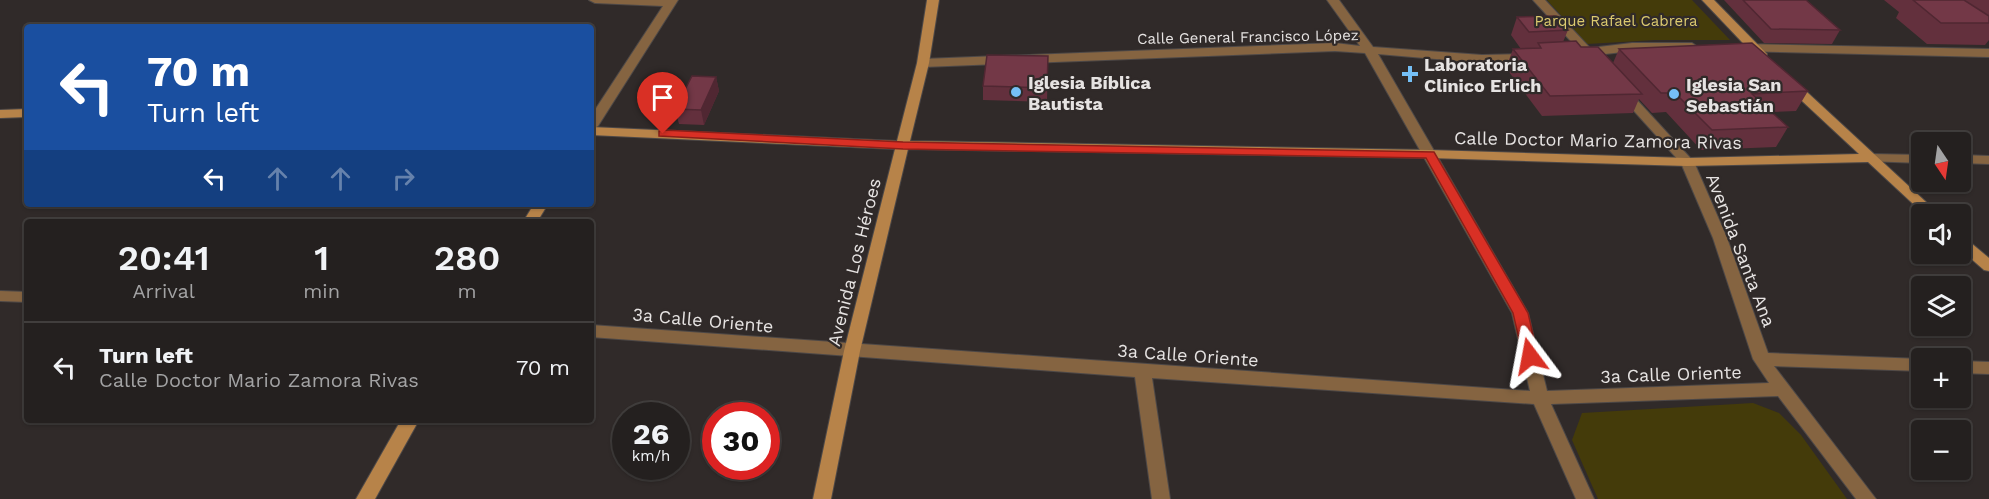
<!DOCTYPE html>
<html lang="en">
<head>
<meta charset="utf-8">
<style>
	body { margin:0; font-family:"Work Sans",sans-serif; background:#302d2c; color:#f1f3f6; height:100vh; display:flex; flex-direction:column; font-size:22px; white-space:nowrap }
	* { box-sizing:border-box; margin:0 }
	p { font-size:20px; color:#a3a3a4 }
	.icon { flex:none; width:33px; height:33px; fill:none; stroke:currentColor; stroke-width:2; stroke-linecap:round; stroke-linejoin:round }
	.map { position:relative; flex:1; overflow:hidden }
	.details { position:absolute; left:24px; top:219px; width:570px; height:204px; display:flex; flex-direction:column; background:#24201f; border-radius:6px; box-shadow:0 2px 4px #0004,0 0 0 2px #413e3d }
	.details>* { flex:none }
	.guide { position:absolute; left:24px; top:24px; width:570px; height:183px; border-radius:6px; box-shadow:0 2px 4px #0004,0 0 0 2px #413e3d; background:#1a4fa0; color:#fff; overflow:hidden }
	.needle { width:39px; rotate:167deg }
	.tools { position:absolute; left:1911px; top:132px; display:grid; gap:12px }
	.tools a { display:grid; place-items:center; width:60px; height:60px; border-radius:6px; background:#24201f; box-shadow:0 2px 4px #0004,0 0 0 2px #413e3d; font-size:30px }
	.speed { position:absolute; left:612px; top:402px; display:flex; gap:12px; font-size:30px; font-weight:700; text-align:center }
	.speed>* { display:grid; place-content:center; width:78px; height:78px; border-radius:50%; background:#24201f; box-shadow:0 2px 4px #0004,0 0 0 2px #413e3d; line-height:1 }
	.speed small { font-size:15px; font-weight:400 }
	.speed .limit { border:9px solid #d22; background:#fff; color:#111 }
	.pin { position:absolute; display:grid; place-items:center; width:51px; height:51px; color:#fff; margin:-62px -26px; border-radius:50% 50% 50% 0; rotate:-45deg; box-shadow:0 0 6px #0007 }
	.pin .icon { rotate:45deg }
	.me { position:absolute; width:66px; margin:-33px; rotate:347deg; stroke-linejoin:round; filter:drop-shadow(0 0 4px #0008) }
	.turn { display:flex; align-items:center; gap:21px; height:126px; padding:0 24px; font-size:27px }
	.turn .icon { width:78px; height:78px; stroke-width:2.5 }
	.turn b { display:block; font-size:42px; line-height:51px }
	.lanes { display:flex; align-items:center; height:57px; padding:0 24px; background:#0003; justify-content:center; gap:30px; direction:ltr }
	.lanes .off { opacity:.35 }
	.eta { display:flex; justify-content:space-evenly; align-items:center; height:102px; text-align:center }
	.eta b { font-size:36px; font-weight:600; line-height:42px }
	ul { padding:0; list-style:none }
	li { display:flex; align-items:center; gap:18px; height:90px; padding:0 24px; border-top:2px solid #413e3d }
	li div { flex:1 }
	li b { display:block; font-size:22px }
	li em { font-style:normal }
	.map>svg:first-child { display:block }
	.green { fill:#443b0a }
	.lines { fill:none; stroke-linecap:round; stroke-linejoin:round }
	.street-casing { stroke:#4d4847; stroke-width:2 }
	.secondary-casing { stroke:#4d4847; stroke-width:2 }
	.street { fill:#856441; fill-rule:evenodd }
	.secondary { fill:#b78349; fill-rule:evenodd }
	.wall { fill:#63303d }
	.shaded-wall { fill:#502732 }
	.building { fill:#733847; stroke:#502732; stroke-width:1.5 }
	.route { fill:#d93025; stroke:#8d1f18; stroke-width:1.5 }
	.poi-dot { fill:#75c0f6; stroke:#302a29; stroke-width:2 }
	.labels { text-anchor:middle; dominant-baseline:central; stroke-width:4.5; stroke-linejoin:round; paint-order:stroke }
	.far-park-label { font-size:15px; fill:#dcca6f; stroke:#302a29 }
	.far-street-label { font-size:15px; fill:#e6e3e2; stroke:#302a29 }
	.poi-label { font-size:18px; font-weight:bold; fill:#e6e3e2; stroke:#302a29; text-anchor:start }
	.street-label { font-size:18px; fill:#e6e3e2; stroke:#302a29 }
</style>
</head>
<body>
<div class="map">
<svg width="1989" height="499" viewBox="0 0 1989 499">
	<rect width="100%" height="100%" fill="#302a29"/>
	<g class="green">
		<path d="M1547 0H1692L1730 40H1655L1587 44Z"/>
		<path d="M1753 403 1779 413 1801 435 1847 499H1598L1572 440 1582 413Z"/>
	</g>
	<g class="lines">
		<defs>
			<g id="street">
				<path d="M589 0H678L598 126 591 130V116L663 6 595 3Z"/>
				<path d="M1327 0H1339L1373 47 1482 55 1531 54 1537 58 1531 62 1482 63 1378 54 1528 313 1547 391 1769 383 1753 359 1713 238 1681 163 1616 91 1622 87 1626 88 1694 162 1727 238 1768 353 1922 359V371L1774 366 1876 499H1856L1778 396 1551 404 1594 499H1576L1534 404 1152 378 1170 499H1152L1135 377 591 337V325L1530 391 1512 313 1365 53 1335 51 923 67 917 63 923 59 1335 43 1360 46Z"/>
				<path d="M1533 0H1545L1590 48 1632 43H1692L1698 47 1692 51H1632L1596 55V60H1588L1585 56H1577L1575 53 1579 50Z"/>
				<path d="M1743 44 1989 49V57L1739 51V45Z"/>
				<path d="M1870 154 1922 155V163L1865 161 1863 158Z"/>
				<path d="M1960 155 1989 156V164L1960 163Z"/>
				<path d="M0 291 27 292V302L0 301Z"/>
				<path d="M1960 361 1989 362V374L1960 373Z"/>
			</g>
			<g id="secondary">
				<path d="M927 0H939L929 63 910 141 1430 150 1687 158 1859 154 1787 87 1785 84 1791 80 1795 81 1939 214H1924L1868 162 1687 166 1430 158 908 149 860 351 831 499H813L844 351 895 149 591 135V127L897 141 917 63Z"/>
				<path d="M1702 0H1714L1767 54V60H1759Z"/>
				<path d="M27 109V117L0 118V110Z"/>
				<path d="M534 204H548L537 222H523Z"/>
				<path d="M1960 236 1965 238 1989 258V271L1984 270 1960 249Z"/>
				<path d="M401 420H419L375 499H356Z"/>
			</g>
		</defs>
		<use href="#street" class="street-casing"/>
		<use href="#secondary" class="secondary-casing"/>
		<use href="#street" class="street"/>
		<use href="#secondary" class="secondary"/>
	</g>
	<g class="wall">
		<path d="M1724 0H1806L1840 30 1832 44 1764 43Z"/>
		<path d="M1884 0H1989V40L1985 45 1927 44 1896 18 1899 12Z"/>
		<path d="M1517 17 1568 30 1563 42 1581 47 1613 63 1619 49 1808 91 1796 111 1772 112 1788 127 1776 147 1701 150 1666 112 1652 113 1639 99 1633 113 1542 116 1506 68 1513 49H1521L1511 35Z"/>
		<path d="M1048 56 1047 102 983 100V86Z"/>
		<path d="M716 77 719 91 704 125 679 124 675 109Z"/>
	</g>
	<path class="shaded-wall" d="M716 77 719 91 704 125 701 110Z"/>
	<g class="building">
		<path d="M1743 0H1806L1840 30 1771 29Z"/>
		<path d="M1913 0H1964L1989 16V23H1941Z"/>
		<path d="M1556 16 1568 30 1529 32 1517 17Z"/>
		<path d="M1576 41 1581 47H1598L1642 94 1550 96 1513 49 1541 48 1538 43Z"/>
		<path d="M1752 43 1808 91 1752 94 1788 127 1712 130 1675 93H1661L1619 49Z"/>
		<path d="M987 55 1048 56 1047 88 983 86Z"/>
		<path d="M692 76 716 77 701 110 675 109Z"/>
	</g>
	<path class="route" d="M663 130 903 142 1434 152 1528 313 1538 356 1536 360H1525L1523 356 1513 313 1426 158 903 149 659 136V131Z"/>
	<g class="poi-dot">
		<path d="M1407 65h6v6h6v6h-6v6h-6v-6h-6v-6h6z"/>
		<circle cx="1016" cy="92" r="6"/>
		<circle cx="1674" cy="94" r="6"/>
	</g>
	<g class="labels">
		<g class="far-park-label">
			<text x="1616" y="21">Parque Rafael Cabrera</text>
		</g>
		<g class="far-street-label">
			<text transform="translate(1248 37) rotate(-1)">Calle General Francisco López</text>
		</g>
		<g class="poi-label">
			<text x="1424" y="64">Laboratoria<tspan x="1424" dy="21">Clinico Erlich</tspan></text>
			<text x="1028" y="82">Iglesia Bíblica<tspan x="1028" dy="21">Bautista</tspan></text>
			<text x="1686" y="84">Iglesia San<tspan x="1686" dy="21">Sebastián</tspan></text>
		</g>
		<g class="street-label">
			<text transform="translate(1598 140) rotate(1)">Calle Doctor Mario Zamora Rivas</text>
			<text transform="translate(1741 250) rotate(69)">Avenida Santa Ana</text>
			<text transform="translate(854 262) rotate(-76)">Avenida Los Héroes</text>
			<text transform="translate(703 320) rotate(5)">3a Calle Oriente</text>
			<text transform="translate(1188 355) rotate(4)">3a Calle Oriente</text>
			<text transform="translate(1671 374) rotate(-2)">3a Calle Oriente</text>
		</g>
	</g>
</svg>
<div class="tools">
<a><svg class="needle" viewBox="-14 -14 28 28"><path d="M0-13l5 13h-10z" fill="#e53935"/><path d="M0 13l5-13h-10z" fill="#a3a3a4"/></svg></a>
<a><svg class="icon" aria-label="sound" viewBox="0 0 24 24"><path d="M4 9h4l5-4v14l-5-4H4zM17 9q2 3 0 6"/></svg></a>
<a><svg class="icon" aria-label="layers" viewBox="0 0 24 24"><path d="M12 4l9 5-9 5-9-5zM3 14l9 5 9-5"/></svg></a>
<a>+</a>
<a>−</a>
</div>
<div class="speed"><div>26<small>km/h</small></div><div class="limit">30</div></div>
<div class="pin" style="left:663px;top:134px;background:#d93025"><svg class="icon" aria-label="arrive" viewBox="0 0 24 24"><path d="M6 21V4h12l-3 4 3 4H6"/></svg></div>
<svg class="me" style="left:1530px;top:356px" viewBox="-20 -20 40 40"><path d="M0-17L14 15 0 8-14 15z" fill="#d93025" stroke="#fff" stroke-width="4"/></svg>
<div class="guide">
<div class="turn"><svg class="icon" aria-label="left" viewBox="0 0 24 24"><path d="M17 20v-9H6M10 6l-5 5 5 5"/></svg><div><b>70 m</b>Turn left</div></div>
<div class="lanes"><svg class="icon" aria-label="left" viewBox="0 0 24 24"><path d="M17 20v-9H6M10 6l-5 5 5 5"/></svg><svg class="icon off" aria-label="ahead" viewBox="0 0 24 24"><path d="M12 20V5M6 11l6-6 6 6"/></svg><svg class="icon off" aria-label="ahead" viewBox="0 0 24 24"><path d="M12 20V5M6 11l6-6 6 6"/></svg><svg class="icon off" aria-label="right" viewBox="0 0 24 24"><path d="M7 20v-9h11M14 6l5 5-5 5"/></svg></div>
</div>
<section class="details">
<div class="eta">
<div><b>20:41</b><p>Arrival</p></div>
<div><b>1</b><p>min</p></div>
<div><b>280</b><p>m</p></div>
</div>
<ul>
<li><svg class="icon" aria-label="left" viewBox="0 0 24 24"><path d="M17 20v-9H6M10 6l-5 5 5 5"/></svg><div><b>Turn left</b><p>Calle Doctor Mario Zamora Rivas</p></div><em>70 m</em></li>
</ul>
</section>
</div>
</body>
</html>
